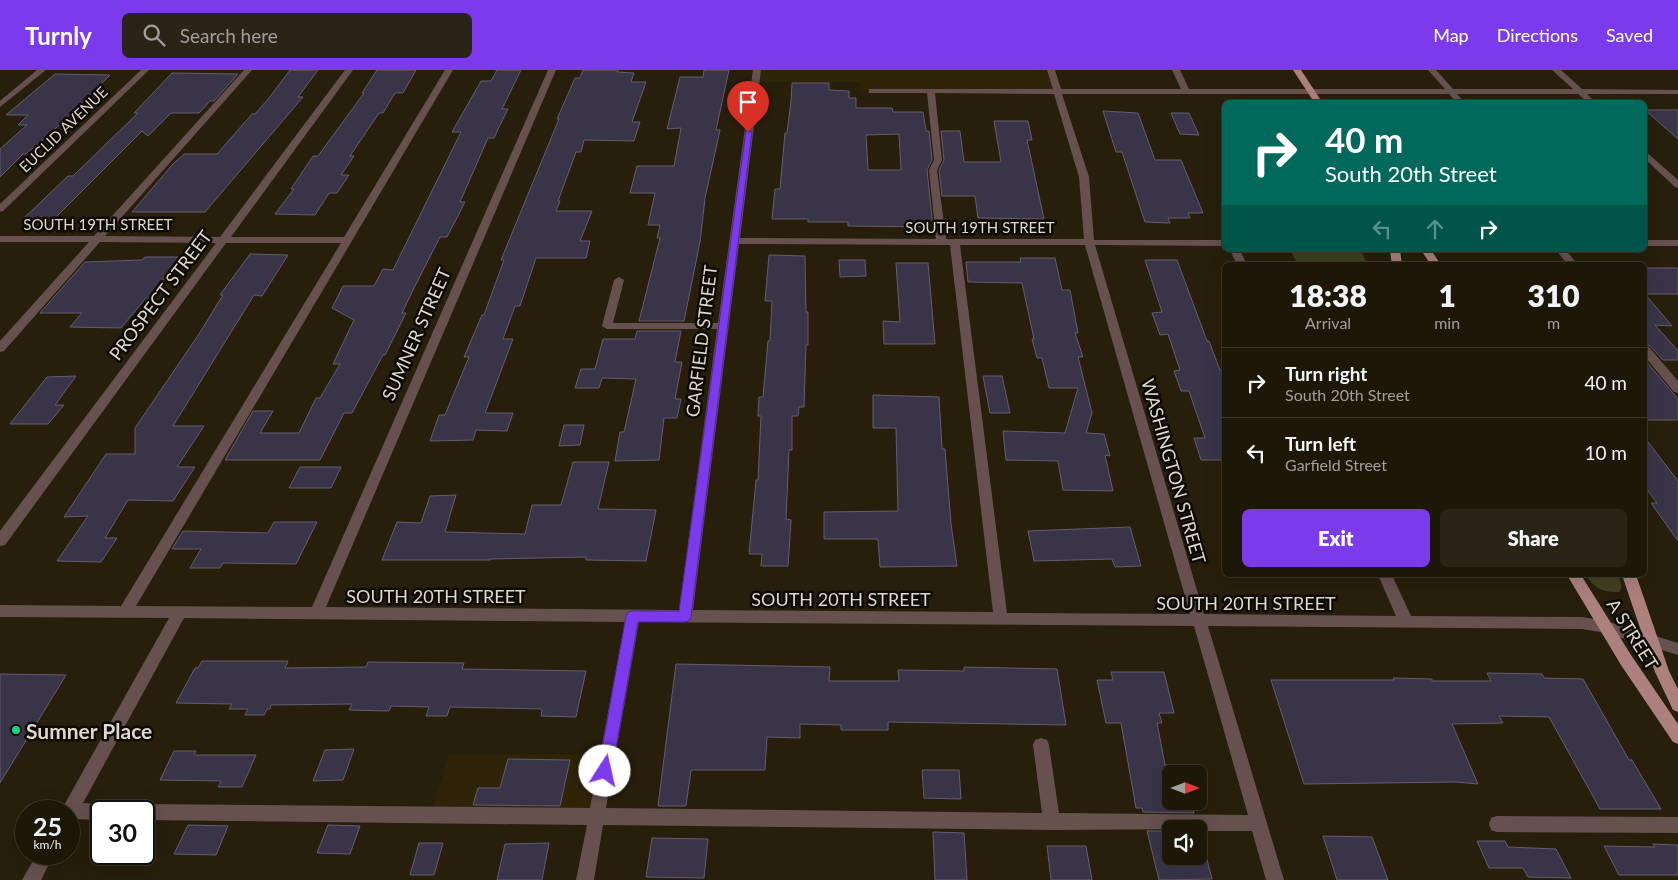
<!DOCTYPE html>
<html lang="en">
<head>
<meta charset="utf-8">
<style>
	body { margin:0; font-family:Lato,sans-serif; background:#2a2416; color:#f1f3f6; height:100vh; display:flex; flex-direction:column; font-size:19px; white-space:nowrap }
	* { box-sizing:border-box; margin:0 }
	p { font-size:16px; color:#a09f9c }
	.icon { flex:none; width:28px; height:28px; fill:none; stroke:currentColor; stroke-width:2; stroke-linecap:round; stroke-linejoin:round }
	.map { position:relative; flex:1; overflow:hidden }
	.side { position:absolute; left:1222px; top:192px; width:425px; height:315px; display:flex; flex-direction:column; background:#1d1708; border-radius:8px; box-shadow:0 5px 20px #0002,0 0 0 1px #3b3629 }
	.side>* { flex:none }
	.banner { position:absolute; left:1222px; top:30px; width:425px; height:152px; border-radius:8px; box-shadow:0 5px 20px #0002,0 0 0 1px #3b3629; background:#00695c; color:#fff; overflow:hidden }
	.needle { width:32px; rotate:90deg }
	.controls { position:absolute; left:1162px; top:695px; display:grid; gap:10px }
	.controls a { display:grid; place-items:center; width:45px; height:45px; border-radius:8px; background:#1d1708; box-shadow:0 5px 20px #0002,0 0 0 1px #3b3629; font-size:25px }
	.speed { position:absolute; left:15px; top:730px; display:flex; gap:10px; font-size:25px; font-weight:700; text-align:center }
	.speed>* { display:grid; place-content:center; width:65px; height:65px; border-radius:50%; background:#1d1708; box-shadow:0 5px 20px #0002,0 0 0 1px #3b3629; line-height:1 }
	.speed small { font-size:12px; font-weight:400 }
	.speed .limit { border:2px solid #111; border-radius:8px; background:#fff; color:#111 }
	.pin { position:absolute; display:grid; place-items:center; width:42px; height:42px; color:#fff; margin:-51px -21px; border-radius:50% 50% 50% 0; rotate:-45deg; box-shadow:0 0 5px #0007 }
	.pin .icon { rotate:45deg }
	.me { position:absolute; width:55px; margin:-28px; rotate:10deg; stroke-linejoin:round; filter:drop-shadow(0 0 4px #0008) }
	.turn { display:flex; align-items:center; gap:18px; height:105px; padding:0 20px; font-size:22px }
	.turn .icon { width:65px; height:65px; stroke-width:2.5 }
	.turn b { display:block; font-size:35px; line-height:42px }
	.lanes { display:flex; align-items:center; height:48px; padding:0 20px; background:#0003; justify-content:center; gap:25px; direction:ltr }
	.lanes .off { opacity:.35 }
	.eta { display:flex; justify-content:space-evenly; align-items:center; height:85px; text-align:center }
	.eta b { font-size:30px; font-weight:800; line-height:35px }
	.primary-button { display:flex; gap:10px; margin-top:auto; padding:10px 20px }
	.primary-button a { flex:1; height:58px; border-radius:8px; background:#7c3aed; color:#fff; font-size:20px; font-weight:800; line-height:58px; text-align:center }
	.primary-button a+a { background:#2a2416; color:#f1f3f6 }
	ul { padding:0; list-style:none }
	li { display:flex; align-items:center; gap:15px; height:70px; padding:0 20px; border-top:1px solid #3b3629 }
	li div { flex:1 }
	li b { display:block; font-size:19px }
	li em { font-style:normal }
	header { display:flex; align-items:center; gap:30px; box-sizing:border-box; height:70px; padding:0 25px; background:#7c3aed; color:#fff }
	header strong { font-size:24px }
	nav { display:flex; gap:28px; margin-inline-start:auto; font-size:18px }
	.search { width:350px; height:45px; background:#2a2416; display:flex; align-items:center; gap:12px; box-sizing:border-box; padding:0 18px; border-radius:8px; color:#a09f9c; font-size:19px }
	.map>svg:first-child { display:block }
	.built { fill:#2f2407 }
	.green { fill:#404120 }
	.building { fill:#3a3448; stroke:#645d73; fill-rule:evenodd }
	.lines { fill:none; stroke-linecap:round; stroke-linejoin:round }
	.minor { fill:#66514f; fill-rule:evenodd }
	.major { fill:#ab807d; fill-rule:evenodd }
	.route { fill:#7c3aed; stroke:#51269a }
	.poi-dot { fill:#0ad98b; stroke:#0d0a03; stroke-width:2 }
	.labels { text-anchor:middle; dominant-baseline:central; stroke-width:5; stroke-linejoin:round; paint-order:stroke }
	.far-street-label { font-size:15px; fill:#ded9cc; stroke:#0d0a03 }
	.street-label { font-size:18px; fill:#ded9cc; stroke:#0d0a03 }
	.near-poi-label { font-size:21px; font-weight:bold; fill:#ded9cc; stroke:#0d0a03; text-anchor:start }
</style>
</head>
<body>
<header>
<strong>Turnly</strong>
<div class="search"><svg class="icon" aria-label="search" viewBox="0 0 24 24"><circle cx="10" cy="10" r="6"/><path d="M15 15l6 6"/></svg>Search here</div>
<nav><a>Map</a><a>Directions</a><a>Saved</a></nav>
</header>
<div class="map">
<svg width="1678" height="810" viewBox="0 0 1678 810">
	<rect width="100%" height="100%" fill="#271f0b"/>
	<g class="built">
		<path d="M757 0H1051L1057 21H860V12H755Z"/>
		<path d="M449 684 608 685 597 748 431 746Z"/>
	</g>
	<g class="green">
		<path d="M1290 180H1360L1368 195H1298Z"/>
		<path d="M1586 505H1617C1620 511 1624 517 1619 522 1603 523 1594 518 1586 505Z"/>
	</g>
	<g class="building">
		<path d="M290 0H318L298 27H303L205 142H132L173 94 184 84H217L252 44H255L269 28Z"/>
		<path d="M377 0H416L403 23H395L383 43H379L350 86H354L341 105H349L337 123H329L315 145 275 144 294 119H291L313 86H318L364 23H362Z"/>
		<path d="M497 0H521L502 39H508L500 55 494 68H488L460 132H465L447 167H440L412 222 402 243H406L385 285H383L352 343H344L320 390H225L253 341H273L260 363H299L316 328H320L340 294H333L354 250 332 238 343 216H374L383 199 393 200 461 62H452L481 11H491Z"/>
		<path d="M583 0H618L617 2 634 3 631 12H646L632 52H640L634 71 584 70 581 82H576L558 131H560L556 141H592L580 171H590L586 188H536L520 236H515L503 269H513L485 343H513L507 361 476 360 473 370 430 371 439 345H445L469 287H464L482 245H484L504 190H501L559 49H557L575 8H580Z"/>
		<path d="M704 0H729L716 60H720L705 128 700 172 684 251H639L660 168H657L660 155H648L655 123H630L637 96H674L681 58 667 59 680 7H703Z"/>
		<path d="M172 3 238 4 214 31H210L199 43H171L148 66 142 61 52 151 22 150 68 106H73L138 43H134Z"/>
		<path d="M55 4 110 5 52 62 26 84H23L0 107V79L27 55H18L28 45H6Z"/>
		<path d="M792 13H829V20L849 21V28H856V38H892L893 42H923L926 61H929L932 90 927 100 933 157 848 156V152H808V149H772L775 119H780L785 63H787L791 31ZM899 64 901 100H868L866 65Z"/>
		<path d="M1645 40H1678V69Z"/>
		<path d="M1103 41 1138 43 1155 90H1181L1203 143H1188L1190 148H1168L1170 153 1145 152 1122 82H1116Z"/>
		<path d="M1171 43H1189L1199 65 1180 64Z"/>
		<path d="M994 51H1028L1032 70H1027L1044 149 978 148 975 126H942L939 100 944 90 941 61H960L964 92H1001Z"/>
		<path d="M250 184 288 185 262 226 254 225 173 356H204L177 397H195L173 431 128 430 105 468H117L101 492 57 491 88 446 64 447 106 384H135V358L199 264 223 225H220Z"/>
		<path d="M769 185 805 186 806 242H808V275H806L804 337H799L798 346H792V380H789L786 449 791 450 788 496H761L762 484H749L756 410H758L761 346H758L759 327H763L768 271H770L772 231H765Z"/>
		<path d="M145 187H180L150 229H145L121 258 70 257 82 243H40L85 192 142 190Z"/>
		<path d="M1020 188H1055L1062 220H1070L1078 263H1075L1083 287H1078L1092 343 1086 363 1104 364 1110 386 1105 385 1113 421 1063 420 1058 391 1006 390 1003 361 1065 363 1078 318H1049L1042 288H1037L1032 269H1034L1022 213 968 212 966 192H1021Z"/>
		<path d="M839 190H865L866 206 840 207Z"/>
		<path d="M1145 190H1177L1207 271H1209L1220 300H1225V390H1201L1194 368H1205L1189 321H1181L1174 301 1180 300 1168 264 1160 265 1152 243 1162 242Z"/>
		<path d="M896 193H928L935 274H884L883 251 900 252Z"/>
		<rect x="1645" y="198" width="33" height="26"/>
		<path d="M1645 224 1672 256 1655 255 1678 281V290H1663L1650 276 1645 274Z"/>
		<path d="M637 261H681L675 292H682L675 329H681L677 348H664L659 390 615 391 620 362H624L636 309 602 308 599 318H575L581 299H595L603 269H635Z"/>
		<path d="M1645 290 1678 329V350H1645Z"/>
		<path d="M76 306 55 335H64L48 354H10L47 307Z"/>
		<path d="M983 306H1002L1010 343H990Z"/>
		<path d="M873 325 939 327 942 379H945L951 454 957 496 880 497 878 469H824V442L898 441 896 358H873Z"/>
		<path d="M564 355H584L580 375 559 376Z"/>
		<path d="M1645 368 1678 411V471L1651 433H1657L1645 417Z"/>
		<path d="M573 392H609L598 439 656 440 646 491 586 490V487L490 489V490H382L397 452 421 453 430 426 456 425 445 462 525 464 532 435H561Z"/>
		<path d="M300 397H341L331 418H289Z"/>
		<path d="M274 452H317L296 494 223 493 220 498H190L201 479H172L183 461 268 463Z"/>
		<path d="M1130 457 1141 496 1115 497 1112 489 1034 491 1028 461Z"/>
		<path d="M202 591H288L285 598 366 597 368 592 464 593 462 599 586 601 576 647 541 646 542 639 450 637 447 646H426L429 637 391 636 389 641 349 640 352 634 271 635 270 639H267L264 645H245L248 639H229L232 634 176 633 195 598H198Z"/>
		<path d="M676 594 830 597 829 611H899L898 600 964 601V597L1057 599 1066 655 888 652V660H841V655L800 654V668L767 667 765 700H691L686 736H658Z"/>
		<path d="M1111 602H1164L1174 643H1159L1162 653H1157L1165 695H1186L1188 704H1171V731H1194L1196 740H1193L1194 743 1143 742 1142 738H1136L1121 653H1106L1097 610H1113Z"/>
		<path d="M1487 603 1542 604 1544 608 1583 609 1629 690H1632L1661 739H1600L1549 647 1499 646 1503 653 1452 654 1478 714 1456 712 1304 714 1271 610H1394L1393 608 1432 609V611H1491Z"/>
		<path d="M0 604 66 605 0 713Z"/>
		<path d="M354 679 343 710 313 711 325 680Z"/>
		<path d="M174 681H196L194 685H256L242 717H218L221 711 160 710Z"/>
		<path d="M508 689 570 690 560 736 473 735 478 718H500Z"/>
		<path d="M922 700H959L961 729 924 728Z"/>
		<path d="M188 755 228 756 216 785 174 784Z"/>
		<path d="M328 755 360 756 350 784 317 783Z"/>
		<path d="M1147 761H1171V786H1199L1200 763 1212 809 1159 810Z"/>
		<path d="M933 762 964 763 967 810H935Z"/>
		<path d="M1323 766 1372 767 1388 810H1337Z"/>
		<path d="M652 768 708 769 704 808 646 807Z"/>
		<path d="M1477 771H1505L1508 777 1556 779 1571 808 1528 807 1523 798H1489Z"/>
		<path d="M419 773H443L434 805H410Z"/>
		<path d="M549 773 542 810H497L505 774Z"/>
		<path d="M1653 774 1678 775V805H1619L1604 776 1655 777Z"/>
		<path d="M1047 776H1086L1092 810H1051Z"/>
	</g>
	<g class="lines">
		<g class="minor">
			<path d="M37 0H46L0 37V31Z"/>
			<path d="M141 0H149L3 141 0 142V134Z"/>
			<path d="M244 0H252L105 166 220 167 345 0H353L231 167H344L445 0H453L136 536 312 537 548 0H556L326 537 679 540 717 259H607L602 256 614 210 619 207 624 210 613 253H718L753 0H761L740 168 936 169 929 100 934 90 927 23H869V19H1053L1047 0H1055L1061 19H1181L1172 0H1180L1189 19H1445L1428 0H1436L1453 19H1573L1552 0H1561L1582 19 1678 20V24H1587L1595 32H1587L1578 24H1457L1464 32H1456L1449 24H1062L1089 107 1094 170H1225V176L1095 175 1204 544 1396 546 1378 505H1392L1411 546 1582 547 1606 551 1678 573V585L1606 563 1582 559 1208 556 1284 810H1266L1252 761H1199V759L1052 760 603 755 594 810H576L587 755 144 750V741H136L138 736 144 734 590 738 625 552 184 548 83 733 101 734 107 736 109 741H101V750L74 749 69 751V741H62L63 737 169 548 0 547V535L121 536 341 173H226L5 475 0 476V461L216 173 100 172 4 281 0 282V271L89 172H0V166H94ZM935 23 1054 24 1079 107 1084 169H946L937 100 942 90ZM739 174 950 175 993 542 693 540ZM960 175H1085L1190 544 1007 543ZM639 552 1194 556 1248 745 1059 743 1049 675 1047 670 1041 668 1035 670 1033 675 1042 743 606 738Z"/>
			<path d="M1645 81 1678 110V118L1675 117 1645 89Z"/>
			<rect x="1645" y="170" width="33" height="6"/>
			<path d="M1230 180H1240L1247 195H1237Z"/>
			<path d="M1556 180H1566L1578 195H1568Z"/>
			<path d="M1645 276 1649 277 1678 311V323L1674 322 1645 287Z"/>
			<path d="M1497 746 1678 747V763L1497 762 1491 760 1489 754 1491 748Z"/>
			<path d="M37 784H54L41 810H22Z"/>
		</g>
		<g class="major">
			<path d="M1293 0H1301L1322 32H1314Z"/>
			<path d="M1390 180H1400L1402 195H1392Z"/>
			<path d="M1421 180H1431L1441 195H1431Z"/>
			<path d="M1567 505H1581L1631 585 1678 654V674L1673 672 1621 595Z"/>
			<path d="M1622 505H1636L1669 601 1678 619V642L1673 640 1655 602Z"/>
		</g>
	</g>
	<path class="route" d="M746 60 752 62 691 547 689 551 684 552H638L612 701 610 706 605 708 600 706 598 701 626 546 628 542 633 541H679Z"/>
	<circle class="poi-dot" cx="16" cy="660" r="5"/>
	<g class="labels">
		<g class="far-street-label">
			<text transform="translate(63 59) rotate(-44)">EUCLID AVENUE</text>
			<text x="98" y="154">SOUTH 19TH STREET</text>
			<text x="980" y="157">SOUTH 19TH STREET</text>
		</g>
		<g class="street-label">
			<text transform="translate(160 225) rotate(-53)">PROSPECT STREET</text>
			<text transform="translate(416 264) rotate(-66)">SUMNER STREET</text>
			<text transform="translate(701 271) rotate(-83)">GARFIELD STREET</text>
			<text transform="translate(1174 401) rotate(74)">WASHINGTON STREET</text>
			<text x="436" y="526">SOUTH 20TH STREET</text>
			<text x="841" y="529">SOUTH 20TH STREET</text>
			<text x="1246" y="533">SOUTH 20TH STREET</text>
			<text transform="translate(1633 564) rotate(58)">A STREET</text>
		</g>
		<g class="near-poi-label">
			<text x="26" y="660">Sumner Place</text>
		</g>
	</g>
</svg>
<div class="controls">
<a><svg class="needle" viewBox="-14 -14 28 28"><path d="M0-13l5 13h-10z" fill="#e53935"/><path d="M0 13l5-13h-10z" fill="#a09f9c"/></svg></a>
<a><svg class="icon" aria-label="sound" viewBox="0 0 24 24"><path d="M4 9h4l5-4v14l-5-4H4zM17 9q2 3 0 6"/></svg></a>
</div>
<div class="speed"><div>25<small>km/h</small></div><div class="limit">30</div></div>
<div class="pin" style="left:748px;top:62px;background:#d93025"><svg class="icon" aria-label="arrive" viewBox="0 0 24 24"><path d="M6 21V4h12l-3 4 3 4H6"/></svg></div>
<svg class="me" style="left:605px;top:701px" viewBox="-20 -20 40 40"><circle r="19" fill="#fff"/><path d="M0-13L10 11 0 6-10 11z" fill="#7c3aed"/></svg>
<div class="banner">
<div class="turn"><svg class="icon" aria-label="right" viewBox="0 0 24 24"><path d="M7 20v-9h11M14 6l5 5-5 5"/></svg><div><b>40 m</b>South 20th Street</div></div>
<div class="lanes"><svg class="icon off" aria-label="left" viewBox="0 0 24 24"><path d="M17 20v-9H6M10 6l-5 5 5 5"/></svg><svg class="icon off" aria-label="ahead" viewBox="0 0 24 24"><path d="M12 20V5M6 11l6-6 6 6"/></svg><svg class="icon" aria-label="right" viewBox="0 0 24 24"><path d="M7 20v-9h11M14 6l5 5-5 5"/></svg></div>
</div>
<section class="side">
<div class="eta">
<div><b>18:38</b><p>Arrival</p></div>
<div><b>1</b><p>min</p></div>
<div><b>310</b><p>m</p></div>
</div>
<ul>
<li><svg class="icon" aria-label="right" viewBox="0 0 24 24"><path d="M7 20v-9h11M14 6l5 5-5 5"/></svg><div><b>Turn right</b><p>South 20th Street</p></div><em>40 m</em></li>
<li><svg class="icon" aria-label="left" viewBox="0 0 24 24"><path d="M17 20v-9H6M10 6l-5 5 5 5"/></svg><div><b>Turn left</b><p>Garfield Street</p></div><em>10 m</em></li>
</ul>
<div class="primary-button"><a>Exit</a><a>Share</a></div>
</section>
</div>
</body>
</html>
